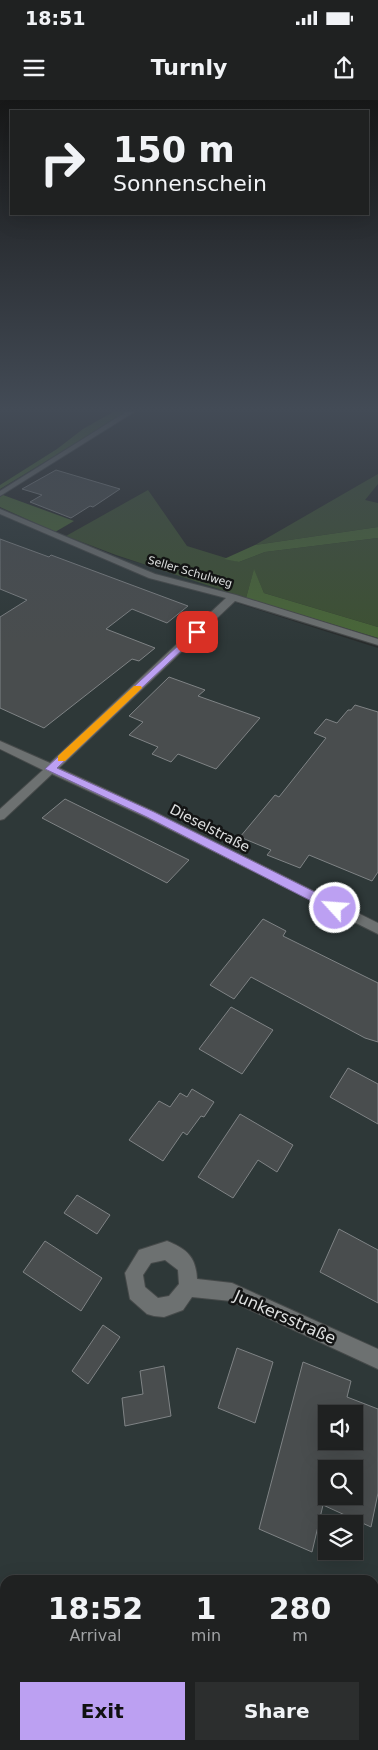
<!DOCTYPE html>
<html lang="en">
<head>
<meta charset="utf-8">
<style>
	body { margin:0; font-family:"DejaVu Sans",sans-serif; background:#2c2e2e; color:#f1f3f6; height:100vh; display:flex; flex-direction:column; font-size:19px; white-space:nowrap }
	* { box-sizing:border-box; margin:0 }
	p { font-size:16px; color:#a1a3a5 }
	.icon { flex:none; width:28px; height:28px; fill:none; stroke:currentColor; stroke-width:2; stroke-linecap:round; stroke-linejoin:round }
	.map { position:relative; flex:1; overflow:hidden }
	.sheet { position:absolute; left:0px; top:1475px; width:379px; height:175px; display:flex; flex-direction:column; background:#1f2121; border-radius:15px 15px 0 0; box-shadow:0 5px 20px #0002,0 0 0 1px #3c3e3f }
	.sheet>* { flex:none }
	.guide { position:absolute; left:10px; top:10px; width:359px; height:105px; border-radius:0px; box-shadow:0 5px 20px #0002,0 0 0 1px #3c3e3f; background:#1f2121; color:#f1f3f6; overflow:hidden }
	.tools { position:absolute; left:318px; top:1305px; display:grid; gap:10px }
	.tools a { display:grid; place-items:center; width:45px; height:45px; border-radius:0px; background:#1f2121; box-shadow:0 5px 20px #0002,0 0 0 1px #3c3e3f; font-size:25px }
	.pin { position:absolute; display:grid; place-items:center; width:42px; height:42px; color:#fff; margin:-21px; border-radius:10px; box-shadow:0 2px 8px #0006 }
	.me { position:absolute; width:55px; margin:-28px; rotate:296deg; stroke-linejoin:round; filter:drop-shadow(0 0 4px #0008) }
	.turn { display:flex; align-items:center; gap:18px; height:105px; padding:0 20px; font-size:22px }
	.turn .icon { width:65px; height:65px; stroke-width:2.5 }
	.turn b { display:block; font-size:35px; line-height:42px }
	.eta { display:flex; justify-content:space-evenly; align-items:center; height:85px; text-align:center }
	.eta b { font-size:30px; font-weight:800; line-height:35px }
	.action { display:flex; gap:10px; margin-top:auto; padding:10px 20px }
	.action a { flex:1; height:58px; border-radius:0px; background:#bca0f2; color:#111; font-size:20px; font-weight:800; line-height:58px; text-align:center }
	.action a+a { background:#2c2e2e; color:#f1f3f6 }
	.status { display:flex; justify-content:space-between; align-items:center; height:35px; padding:0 25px; background:#1f2121; direction:ltr }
	.status svg { height:14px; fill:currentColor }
	header { display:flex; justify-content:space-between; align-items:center; height:65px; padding:0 20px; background:#1f2121; font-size:22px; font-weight:800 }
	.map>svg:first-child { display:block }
	.built { fill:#2e3838; fill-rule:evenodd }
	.green { fill:#3d5132 }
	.forest { fill:#496737 }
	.building { fill:#494d4e; stroke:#7f8385; fill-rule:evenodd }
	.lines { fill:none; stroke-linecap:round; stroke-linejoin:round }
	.street-casing { stroke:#464a4a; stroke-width:2 }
	.street { fill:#6d7171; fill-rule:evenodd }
	.route { fill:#bca0f2; stroke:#7a689d }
	.slow { fill:#f59e0b }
	.labels { text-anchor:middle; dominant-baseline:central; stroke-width:5; stroke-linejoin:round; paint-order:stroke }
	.far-street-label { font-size:11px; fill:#dee0e0; stroke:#131414 }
	.street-label { font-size:14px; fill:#dee0e0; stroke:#131414 }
	.near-street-label { font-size:16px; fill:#dee0e0; stroke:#131414 }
</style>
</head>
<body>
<div class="status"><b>18:51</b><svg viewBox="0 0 49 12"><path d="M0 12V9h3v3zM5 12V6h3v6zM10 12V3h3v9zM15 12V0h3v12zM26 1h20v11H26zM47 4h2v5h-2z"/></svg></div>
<header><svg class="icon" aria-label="menu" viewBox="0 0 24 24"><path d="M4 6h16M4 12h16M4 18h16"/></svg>Turnly<svg class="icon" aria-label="share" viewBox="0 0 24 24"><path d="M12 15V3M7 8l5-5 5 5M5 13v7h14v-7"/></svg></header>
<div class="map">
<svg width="378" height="1650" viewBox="0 0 378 1650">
	<rect width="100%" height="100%" fill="#292c2c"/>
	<path class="built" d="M0 410 116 456 244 495 237 503 378 548V1650H0ZM326 1314H354V1341H326ZM326 1369H354V1396H326ZM326 1424H354V1451H326ZM5 1480H374V1645H5Z"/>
	<g class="green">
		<path d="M378 374V384L365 400 378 403V427L255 445Z"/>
		<path d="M148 390 187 446 239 462 265 452 378 438V527L264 493 254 470 246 498 116 455 66 436Z"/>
	</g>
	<g class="forest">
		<path d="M113 312H127L0 389V385L57 349 83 329Z"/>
		<path d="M3 395 74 421 55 432 0 407V397Z"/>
		<path d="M378 427V438L265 452 239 462 224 459 255 445Z"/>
		<path d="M254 469 264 493 378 527V538L246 498Z"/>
	</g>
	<g class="building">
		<path d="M56 370 120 389 93 407 90 406 71 418 30 402 42 395 22 389Z"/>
		<path d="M0 439 49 457 51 455 188 506 167 523 132 509 106 529 155 548 139 561 132 559 44 628 0 608V517L27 500 0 489Z"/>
		<path d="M169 577 205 590 198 596 260 618 216 669 178 654 171 662 152 654 158 647 129 635 143 622 129 616Z"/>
		<path d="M355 605 378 612V772L372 781 309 755 300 768 267 755 271 750 240 737 275 695 279 697 326 638 314 633 326 619 337 623 348 610H351Z"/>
		<path d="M65 699 189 760 167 783 42 718Z"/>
		<path d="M263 819 286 831 283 836 378 883V942L365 938 251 877 234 899 210 885Z"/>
		<path d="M231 907 273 930 242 974 199 949Z"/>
		<path d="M348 968 378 984V1024L330 997Z"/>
		<path d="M192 989 214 1002 204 1017 201 1016 187 1035 183 1032 163 1061 129 1040 159 1001 170 1007 180 993 187 997Z"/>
		<path d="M240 1014 293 1045 277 1072 258 1060 233 1098 198 1077Z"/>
		<path d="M77 1095 110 1115 97 1134 64 1113Z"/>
		<path d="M339 1129 378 1150V1203L320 1172Z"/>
		<path d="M45 1141 102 1178 81 1211 23 1172Z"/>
		<path d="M103 1225 120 1237 88 1284 72 1271Z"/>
		<path d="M237 1248 273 1262 255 1323 218 1308Z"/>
		<path d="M303 1262 351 1281 347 1297 378 1309V1393L371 1427 323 1405 312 1452 259 1429ZM326 1314H354V1341H326ZM326 1369H354V1396H326Z"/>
		<path d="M164 1266 171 1316 125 1326 122 1298 143 1294 140 1271Z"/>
	</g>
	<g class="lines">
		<defs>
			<g id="street">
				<path d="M126 312H134L0 396V391Z"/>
				<path d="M0 409 155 474 236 495 378 539V545L235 501 59 668 155 712 378 823V834L147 718 52 674 4 719 0 720V709L43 670 0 649V641L50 663 226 498 149 478 0 414Z"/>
				<path d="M167 1141C187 1149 196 1157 197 1179L232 1183 378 1249V1269L231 1201 192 1197 183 1210 164 1217 154 1216 147 1214 130 1199 125 1173 139 1150ZM165 1160 178 1170 179 1184 169 1196 158 1198 145 1187 143 1175 151 1163Z"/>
			</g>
		</defs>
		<use href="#street" class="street-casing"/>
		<use href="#street" class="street"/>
	</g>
	<linearGradient id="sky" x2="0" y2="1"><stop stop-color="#171818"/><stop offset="0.57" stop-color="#434b56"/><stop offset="1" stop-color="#434b56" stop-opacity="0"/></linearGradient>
	<rect width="378" height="543" fill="url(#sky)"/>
	<path class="route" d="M194 531 201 532 57 668 154 712 339 804 340 808 339 811H331L147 717 45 669Z"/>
	<path class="slow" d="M134 586H141L142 588 65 661H58V656Z"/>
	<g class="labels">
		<g class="far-street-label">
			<text transform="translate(190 472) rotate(16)">Seller Schulweg</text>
		</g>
		<g class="street-label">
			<text transform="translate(210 728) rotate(27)">Dieselstraße</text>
		</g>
		<g class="near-street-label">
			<text transform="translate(285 1217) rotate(24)">Junkersstraße</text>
		</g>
	</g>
</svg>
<div class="tools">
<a><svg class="icon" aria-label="sound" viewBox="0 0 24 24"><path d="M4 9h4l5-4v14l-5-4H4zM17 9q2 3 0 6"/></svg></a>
<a><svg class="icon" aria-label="search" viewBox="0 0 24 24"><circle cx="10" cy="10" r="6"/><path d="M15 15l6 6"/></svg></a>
<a><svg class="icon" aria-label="layers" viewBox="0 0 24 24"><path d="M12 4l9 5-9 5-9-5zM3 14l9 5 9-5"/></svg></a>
</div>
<div class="pin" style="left:197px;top:532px;background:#d93025"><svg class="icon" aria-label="arrive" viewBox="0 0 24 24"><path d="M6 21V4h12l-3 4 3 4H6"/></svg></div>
<svg class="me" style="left:335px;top:808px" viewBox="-20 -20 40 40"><circle r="17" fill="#bca0f2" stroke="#fff" stroke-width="3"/><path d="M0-11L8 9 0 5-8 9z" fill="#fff"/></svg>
<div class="guide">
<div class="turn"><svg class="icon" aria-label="right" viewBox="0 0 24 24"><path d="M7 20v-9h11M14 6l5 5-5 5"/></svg><div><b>150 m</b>Sonnenschein</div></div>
</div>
<section class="sheet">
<div class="eta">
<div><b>18:52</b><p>Arrival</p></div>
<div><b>1</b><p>min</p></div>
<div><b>280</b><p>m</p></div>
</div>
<div class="action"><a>Exit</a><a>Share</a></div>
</section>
</div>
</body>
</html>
